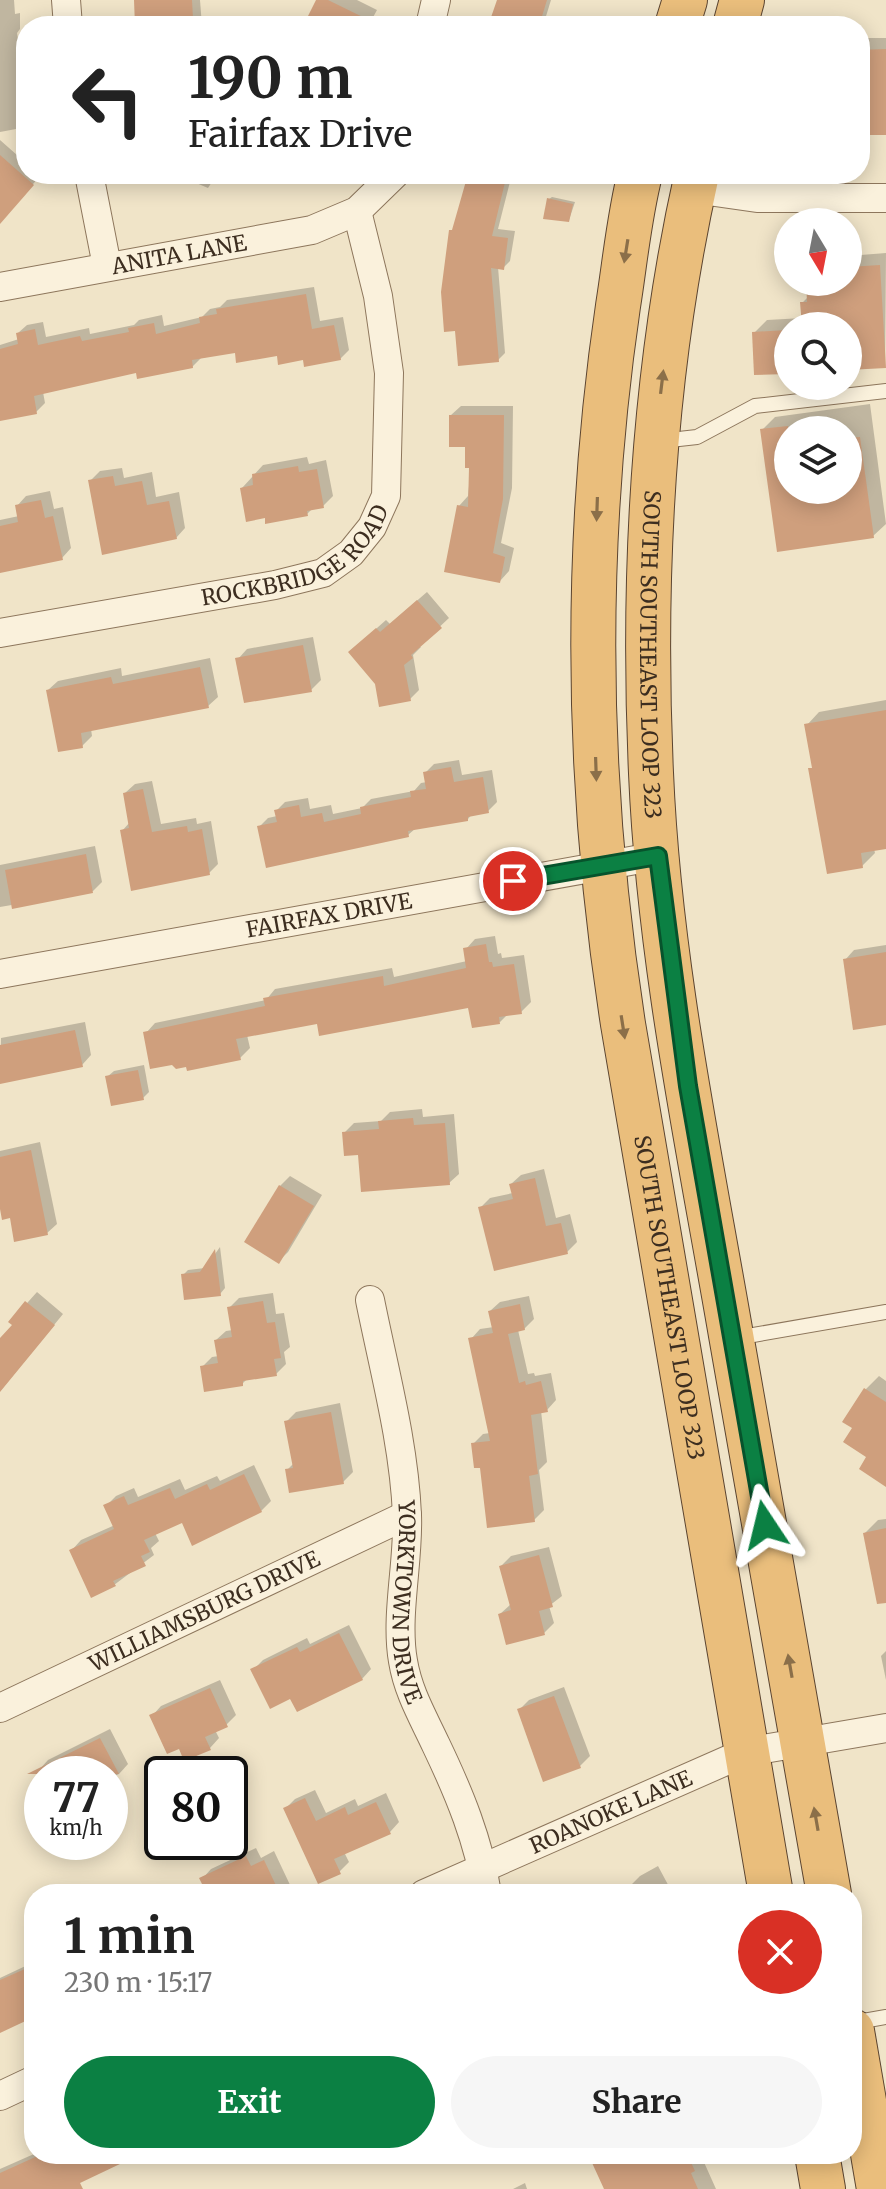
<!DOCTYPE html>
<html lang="en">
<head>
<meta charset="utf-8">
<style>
	body { margin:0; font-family:Merriweather,serif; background:#f6f6f6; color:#222; height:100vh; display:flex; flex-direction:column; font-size:30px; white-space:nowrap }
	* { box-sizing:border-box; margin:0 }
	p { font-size:26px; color:#767676 }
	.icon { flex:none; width:44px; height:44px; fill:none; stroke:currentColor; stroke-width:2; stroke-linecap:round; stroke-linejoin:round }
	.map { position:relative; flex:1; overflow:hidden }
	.sheet { position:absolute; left:24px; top:1884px; width:838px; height:280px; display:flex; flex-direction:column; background:#fff; border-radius:32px; box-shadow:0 4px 20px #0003 }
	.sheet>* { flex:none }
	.guide { position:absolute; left:16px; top:16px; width:854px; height:168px; border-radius:32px; box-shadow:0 4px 20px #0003; background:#fff; color:#222; overflow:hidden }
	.needle { width:52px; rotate:170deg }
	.controls { position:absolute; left:774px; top:208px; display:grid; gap:16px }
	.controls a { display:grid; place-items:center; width:88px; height:88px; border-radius:50%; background:#fff; box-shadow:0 4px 20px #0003; font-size:40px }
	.speed { position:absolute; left:24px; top:1756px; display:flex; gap:16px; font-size:40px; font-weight:700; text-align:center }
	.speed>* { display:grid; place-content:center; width:104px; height:104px; border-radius:50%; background:#fff; box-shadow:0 4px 20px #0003; line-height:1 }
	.speed small { font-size:20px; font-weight:400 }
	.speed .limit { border:4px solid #111; border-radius:12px; background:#fff; color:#111 }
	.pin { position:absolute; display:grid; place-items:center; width:68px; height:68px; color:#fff; margin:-34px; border:4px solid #fff; border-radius:50%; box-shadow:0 2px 8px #0007 }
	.me { position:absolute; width:88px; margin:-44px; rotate:350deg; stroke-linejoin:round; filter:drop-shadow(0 0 6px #0008) }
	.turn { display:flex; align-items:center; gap:28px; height:168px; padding:0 40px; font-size:36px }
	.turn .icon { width:104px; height:104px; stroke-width:2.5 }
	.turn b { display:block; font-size:56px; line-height:68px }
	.round { display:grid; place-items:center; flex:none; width:84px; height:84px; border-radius:42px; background:#f6f6f6 }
	.overview { display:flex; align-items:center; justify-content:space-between; height:136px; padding:0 40px }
	h1 { font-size:48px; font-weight:700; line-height:60px }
	.cta { display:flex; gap:16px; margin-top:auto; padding:16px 40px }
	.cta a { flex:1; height:92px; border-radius:48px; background:#0b8043; color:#fff; font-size:32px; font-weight:700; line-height:92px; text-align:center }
	.cta a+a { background:#f6f6f6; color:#222 }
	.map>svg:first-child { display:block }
	.shadow { fill:#0003; fill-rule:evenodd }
	.building { fill:#cf9f7d }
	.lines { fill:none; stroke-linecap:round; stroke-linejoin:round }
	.service-casing { stroke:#8d765c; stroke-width:16 }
	.minor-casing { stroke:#8d765c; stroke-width:30 }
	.trunk-casing { stroke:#5b4430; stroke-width:46 }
	.service { stroke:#faf1dc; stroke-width:14 }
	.minor { stroke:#faf1dc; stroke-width:28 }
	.trunk { stroke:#eabe7c; stroke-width:44 }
	.oneway { fill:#8b6f49 }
	.route-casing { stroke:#07532c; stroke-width:20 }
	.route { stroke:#0b8043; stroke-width:14 }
	.labels { text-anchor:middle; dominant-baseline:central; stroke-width:6; stroke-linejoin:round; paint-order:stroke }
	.street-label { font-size:22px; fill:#3d2e20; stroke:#f7eed8 }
</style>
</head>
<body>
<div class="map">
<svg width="886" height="2189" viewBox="0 0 886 2189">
	<rect width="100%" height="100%" fill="#f0e4c8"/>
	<g class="shadow">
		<path d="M0 0H14L15 14 20 13V29L17 33 25 86 20 92 24 121 16 129 0 132Z"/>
		<path d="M136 0H200L202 26H137Z"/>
		<path d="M318 0H357L377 10 371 21 374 24 373 26H306Z"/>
		<path d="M499 0H551L543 26H490Z"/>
		<rect x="860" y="38" width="26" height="95"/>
		<path d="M0 140 26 163V174L40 176 0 222Z"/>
		<path d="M160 174H217L208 188 175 174 171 178Z"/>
		<path d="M512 174 498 229 515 231 510 261 503 268 498 267 505 353 498 360 455 227 469 177 463 174Z"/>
		<path d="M552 197 575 202 569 220 549 199Z"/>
		<path d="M886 253 885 366 848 368V326H788V371L754 333 767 320 803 318 802 303 809 296 808 282H848V256Z"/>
		<path d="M314 287 320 321 343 317 349 350 340 359 304 358 237 351 201 358 192 367 138 370 43 392 45 403 36 412 0 419V345L19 339 18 333 27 325 43 322 46 337 89 328 90 334 134 325 139 320 162 315 164 326 202 317 210 309 220 307 227 300Z"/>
		<path d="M870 404 886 524 873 536 779 550 762 430 775 417ZM788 430H848V490H788Z"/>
		<path d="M461 406H513L512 488 501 543 514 548 509 571 500 581 459 506 468 496 471 466 467 445 451 415Z"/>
		<path d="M307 457 309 464 326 460 333 496 323 506 313 508 307 514 266 516 242 488 263 465Z"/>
		<path d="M122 468 124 478 152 472 156 497 179 492 185 528 176 538 90 481 100 471Z"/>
		<path d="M50 491 54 509 63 507 71 548 62 558 0 571V520L19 516 17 506 26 496Z"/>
		<path d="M427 592 449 618 419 646 421 647 413 655 419 690 410 699 359 644 386 620 390 624Z"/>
		<path d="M313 637 321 680 311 690 238 659 247 649Z"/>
		<path d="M210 658 218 697 208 706 91 729 92 736 82 746 48 690 58 681 121 668 122 676Z"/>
		<path d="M886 700V847L874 849 875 853 862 866 811 769 814 766 807 725 819 712Z"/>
		<path d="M459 760 462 775 492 770 497 802 488 811 472 814 468 819 416 828 408 835 259 827 268 818 277 816 276 811 285 802 308 798 310 809 331 805 333 814 362 808 371 799 414 791 421 783 427 782 425 773 434 764Z"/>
		<path d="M152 781 161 824 196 818 197 824 211 821 218 864 209 873 122 831 130 822 125 793 135 784Z"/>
		<path d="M95 846 102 882 93 891 0 907V865Z"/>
		<path d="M495 936 498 954 501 953 502 958 524 955 531 1002 521 1012 508 1014 500 1022 470 1006 319 1022 247 1035 250 1048 240 1058 146 1033 155 1023 266 1000 275 989 392 968 394 977 467 961 466 949 475 939Z"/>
		<path d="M886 945V1023L845 960 854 950Z"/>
		<path d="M85 1022 91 1055 82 1065 0 1082 1 1038Z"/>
		<path d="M144 1065 149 1092 143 1098 107 1077 114 1071Z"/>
		<path d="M422 1109 423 1117 454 1114 459 1174 449 1183 344 1133 354 1123 381 1121 390 1112Z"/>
		<path d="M40 1142 57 1224 47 1233 0 1199V1151Z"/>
		<path d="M544 1169 556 1218 570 1214 577 1242 567 1252 480 1208 490 1198 513 1193 511 1184 521 1175Z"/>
		<path d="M290 1176 322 1195 288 1252 279 1261 280 1186Z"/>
		<path d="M220 1247 225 1288 220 1294 183 1275 188 1270 205 1268Z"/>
		<path d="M37 1292 63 1314 0 1391V1341L14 1324 11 1321Z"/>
		<path d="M273 1293 276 1314 284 1313 290 1347 284 1352 286 1364 276 1374 248 1378 242 1384 202 1367 212 1357 219 1356 216 1340 226 1331 233 1330 229 1308 239 1298Z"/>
		<path d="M529 1296 534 1319 524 1329 518 1330 528 1374 534 1373 535 1376 551 1373 556 1400 547 1410 541 1411 547 1462 539 1470 544 1510 534 1520 481 1466 473 1444 483 1434 490 1433 471 1339 480 1329 494 1327 490 1311 500 1302Z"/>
		<path d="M879 1376 886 1381V1485L868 1457 855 1427 844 1421 866 1389Z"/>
		<path d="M340 1403 353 1472 343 1482 287 1470 294 1463 287 1421 296 1412Z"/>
		<path d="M254 1465 271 1501 261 1511 182 1520 155 1533 159 1541 151 1548 154 1555 114 1585 72 1550 81 1540 115 1525 106 1506 116 1496 134 1488 138 1497 180 1479 185 1490 217 1476 220 1481Z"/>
		<path d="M886 1519V1581L865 1533 878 1520Z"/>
		<path d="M549 1547 562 1596 549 1606 554 1623 544 1633 500 1614 511 1604 501 1566 511 1556Z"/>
		<path d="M349 1625 371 1669 362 1679 291 1696 253 1670 263 1660 307 1638 310 1644Z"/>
		<path d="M886 1651V1680L881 1656Z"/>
		<path d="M220 1680 236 1715 226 1725 215 1730 219 1738 210 1748 180 1746 152 1716 161 1706Z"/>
		<path d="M564 1687 590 1756 580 1766 519 1710 529 1700Z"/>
		<path d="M110 1729 128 1764 119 1774 110 1778V1774H42V1776L39 1770 48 1760Z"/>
		<path d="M315 1790 326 1813 355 1799 358 1806 386 1793 399 1822 390 1832 344 1852 349 1862 339 1872 285 1809 295 1799Z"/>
		<path d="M256 1848 261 1858 274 1851 291 1887 284 1894H209L202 1879 211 1869Z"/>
		<path d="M658 1866 673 1894H631L634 1893 630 1886 640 1876Z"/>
		<path d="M34 1962V2015L0 2031V1978Z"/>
		<path d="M34 2154H124L55 2189H0V2169Z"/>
		<path d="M586 2154H705L706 2157 703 2160 716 2189H610Z"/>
		<path d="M525 2183 527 2189H513Z"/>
	</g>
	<g class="building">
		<path d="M134 0H192L193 19H180V26H135Z"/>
		<path d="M316 0H328L381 26H303Z"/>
		<path d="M497 0H547L539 26H488Z"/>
		<path d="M886 49V135H860V50Z"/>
		<path d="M0 155 34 185 0 224Z"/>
		<path d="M468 174H507L492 236 508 238 504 270 491 268 499 362 458 366 455 331 444 332 441 292 449 230H452Z"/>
		<path d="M547 198 573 204 569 222 543 219Z"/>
		<path d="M880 265 886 368 848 370V326H802L800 302H807L806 282H848V267Z"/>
		<path d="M306 294 312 329 334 325 341 360 304 367 303 360 278 365 277 356 236 363 235 353 192 360 193 368 137 379 136 373 34 396 37 414 0 421V349L18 344 16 333 35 329 38 345 80 336 82 341 129 332 128 328 154 323 156 334 200 323 199 317 217 314 216 309Z"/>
		<path d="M788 330V374L754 375 752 332Z"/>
		<path d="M449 415H504L503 499 493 553 505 557 500 583 444 572 457 505 468 507 469 468H465V447H449Z"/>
		<path d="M788 426V490H848V438L860 437 874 538 777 552 760 429Z"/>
		<path d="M298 466 299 472 317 469 324 508 307 511 308 516 265 524V518L246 522 240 488 253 485 252 474Z"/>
		<path d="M113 476 115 486 142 481 147 505 169 501 177 539 102 555 88 480Z"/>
		<path d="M41 500 45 518 53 516 63 560 0 573V526L18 522 15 505Z"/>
		<path d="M417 600 442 628 411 655 413 658 404 665 411 701 379 707 375 684 348 652 376 628 380 632Z"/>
		<path d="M303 645 312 692 244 703 235 658Z"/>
		<path d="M200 667 209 708 81 733 83 748 58 752 46 690 111 677 113 684Z"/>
		<path d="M886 710V849L861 853 863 868 827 874 808 768H812L804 724Z"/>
		<path d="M451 767 454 782 483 777 489 813 468 817V821L408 831 409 837 266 868 257 826 277 822 274 810 299 805 301 817 322 813 324 822 361 814 360 807 411 797 410 791 426 789 423 772Z"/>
		<path d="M143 789 152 832 187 826 188 832 202 829 210 875 131 891 120 830 129 828 123 793Z"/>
		<path d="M86 854 93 893 12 909 5 870Z"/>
		<path d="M486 944 489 962H492L493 967 514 964 522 1014 499 1017 500 1024 472 1028 468 1008 319 1036 317 1024 236 1039 241 1060 187 1071 186 1067 176 1069 172 1065 150 1069 143 1032 265 1006 263 998 383 976 384 986 466 968 463 948Z"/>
		<path d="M886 952V1025L853 1030 843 959Z"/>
		<path d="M75 1030 83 1067 0 1084V1045Z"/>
		<path d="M138 1070 144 1100 111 1106 105 1076Z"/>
		<path d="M413 1118 414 1125 445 1123 450 1185 361 1192 358 1155 344 1156 342 1132 379 1129 378 1121Z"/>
		<path d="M31 1150 48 1235 14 1242 10 1218 2 1220 0 1209V1157Z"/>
		<path d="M535 1178 546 1226 561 1223 568 1254 494 1271 478 1207 513 1199 509 1184Z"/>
		<path d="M279 1185 314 1206 279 1264 244 1242Z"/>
		<path d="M215 1249 221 1296 184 1300 181 1274 200 1272Z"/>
		<path d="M25 1301 55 1325 0 1392V1338L12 1325 8 1322Z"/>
		<path d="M263 1301 267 1323 275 1322 281 1358 274 1359 277 1376 243 1381V1386L204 1392 200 1366 218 1363 214 1340 232 1337 227 1307Z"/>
		<path d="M520 1304 525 1330 508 1334 519 1383 525 1381 526 1385 541 1381 548 1412 531 1415 538 1474 529 1476 535 1522 487 1528 480 1468H474L471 1443 490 1441 468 1338 493 1333 488 1311Z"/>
		<path d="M864 1388 886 1402V1487L859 1469 866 1457 843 1442 852 1428 842 1422Z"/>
		<path d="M331 1412 344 1484 289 1493 285 1469 293 1468 284 1421Z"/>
		<path d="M244 1474 262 1512 192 1546 182 1523 144 1540 150 1552 141 1556 146 1566 113 1581 116 1586 91 1598 69 1550 114 1529 103 1505 124 1496 128 1505 170 1488 175 1499 207 1484 210 1490Z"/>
		<path d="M886 1528V1603L877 1604 863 1533Z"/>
		<path d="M539 1555 553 1607 539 1611 545 1635 506 1645 498 1614 511 1610 499 1566Z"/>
		<path d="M339 1633 363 1680 297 1712 290 1699 270 1709 250 1669 297 1647 300 1652Z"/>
		<path d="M210 1688 228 1727 205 1737 211 1750 184 1761 179 1749 167 1754 149 1715Z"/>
		<path d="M554 1696 581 1768 543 1782 517 1709Z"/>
		<path d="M100 1738 119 1774H27Z"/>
		<path d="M305 1798 316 1821 345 1807 348 1815 376 1802 391 1834 334 1859 341 1874 318 1884 283 1808Z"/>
		<path d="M246 1856 251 1866 264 1860 280 1894H207L199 1878Z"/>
		<path d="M34 1965V2017L0 2033V1980Z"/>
		<path d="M42 2154H141L80 2183 83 2189H0V2173Z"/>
		<path d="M588 2154H687L695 2171 691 2173 698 2189H604Z"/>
	</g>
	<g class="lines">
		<defs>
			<g id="service">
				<path d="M661 441 697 437 755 406 886 391"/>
				<path d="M736 1338 886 1312"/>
				<path d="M852 2023 886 2017"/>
			</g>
			<g id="minor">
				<path d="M66 0 68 26"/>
				<path d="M430 26 436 0"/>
				<path d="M89 174 107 266"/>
				<path d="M694 189 757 198H886"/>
				<path id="s1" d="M0 287 312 230 357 211 395 174"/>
				<path id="s2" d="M0 633 275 585 323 573 351 553 372 527 386 496 389 373 378 296 357 211"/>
				<path id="s3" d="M0 974 658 856"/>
				<path id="s4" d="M370 1300C384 1370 404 1443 407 1515 409 1561 395 1616 403 1661 408 1692 423 1717 436 1745 459 1793 479 1841 487 1894"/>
				<path id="s5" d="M0 1708 407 1515"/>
				<path id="s6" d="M424 1894 746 1752 886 1728"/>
				<path d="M0 2096 34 2080"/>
			</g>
			<g id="trunk">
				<path d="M677 26 685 0"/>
				<path d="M735 26 742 0"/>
				<path id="s7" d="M640 174C629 217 625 262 618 306 583 544 586 786 623 1024L771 1894"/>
				<path id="s8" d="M697 174C653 370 642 573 651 773 659 962 699 1149 731 1335 764 1521 797 1707 829 1894"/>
				<path d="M852 2031 879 2189"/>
				<path d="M817 2154 823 2189"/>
			</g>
		</defs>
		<use href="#service" class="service-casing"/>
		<use href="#minor" class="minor-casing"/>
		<use href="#trunk" class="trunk-casing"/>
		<use href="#service" class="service"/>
		<use href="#minor" class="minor"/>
		<use href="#trunk" class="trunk"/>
	</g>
	<defs><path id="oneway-solid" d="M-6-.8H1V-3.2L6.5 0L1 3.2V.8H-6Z" transform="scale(2)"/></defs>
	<g class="oneway">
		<use href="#oneway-solid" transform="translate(626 251) rotate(99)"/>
		<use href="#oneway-solid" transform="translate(662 382) rotate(-83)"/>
		<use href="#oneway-solid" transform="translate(597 509) rotate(92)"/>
		<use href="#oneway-solid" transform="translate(596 769) rotate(88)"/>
		<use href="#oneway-solid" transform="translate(623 1027) rotate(81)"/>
		<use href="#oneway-solid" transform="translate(790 1666) rotate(-100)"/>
		<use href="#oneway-solid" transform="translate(816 1819) rotate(-100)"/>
	</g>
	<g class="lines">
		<defs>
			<path id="route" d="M513 881 658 856 688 1086 765 1525"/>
		</defs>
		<use href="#route" class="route-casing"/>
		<use href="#route" class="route"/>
	</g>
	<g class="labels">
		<g class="street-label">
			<text stroke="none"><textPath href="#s1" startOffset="182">ANITA LANE</textPath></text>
			<text stroke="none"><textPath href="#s2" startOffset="312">ROCKBRIDGE ROAD</textPath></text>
			<text stroke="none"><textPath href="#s8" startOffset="484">SOUTH SOUTHEAST LOOP 323</textPath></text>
			<text stroke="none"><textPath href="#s3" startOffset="334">FAIRFAX DRIVE</textPath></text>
			<text stroke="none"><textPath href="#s7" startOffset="1132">SOUTH SOUTHEAST LOOP 323</textPath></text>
			<text stroke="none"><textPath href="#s4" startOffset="306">YORKTOWN DRIVE</textPath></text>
			<text stroke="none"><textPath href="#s5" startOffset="226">WILLIAMSBURG DRIVE</textPath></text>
			<text stroke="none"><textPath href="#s6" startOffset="204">ROANOKE LANE</textPath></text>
		</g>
	</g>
</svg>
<div class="controls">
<a><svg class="needle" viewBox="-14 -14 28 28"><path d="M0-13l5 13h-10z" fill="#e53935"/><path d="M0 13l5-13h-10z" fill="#767676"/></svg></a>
<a><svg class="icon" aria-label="search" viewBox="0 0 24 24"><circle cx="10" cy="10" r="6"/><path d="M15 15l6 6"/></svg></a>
<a><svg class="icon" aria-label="layers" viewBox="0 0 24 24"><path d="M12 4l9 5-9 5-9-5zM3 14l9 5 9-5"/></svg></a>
</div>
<div class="speed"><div>77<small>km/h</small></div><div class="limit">80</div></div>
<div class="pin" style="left:513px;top:881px;background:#d93025"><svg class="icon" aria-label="arrive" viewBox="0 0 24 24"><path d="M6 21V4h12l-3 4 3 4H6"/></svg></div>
<svg class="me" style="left:765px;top:1525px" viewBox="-20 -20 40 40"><path d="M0-17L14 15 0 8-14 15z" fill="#0b8043" stroke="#fff" stroke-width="4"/></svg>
<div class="guide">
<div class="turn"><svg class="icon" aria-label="left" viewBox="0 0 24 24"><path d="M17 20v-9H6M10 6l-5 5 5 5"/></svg><div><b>190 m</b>Fairfax Drive</div></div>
</div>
<section class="sheet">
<div class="overview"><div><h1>1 min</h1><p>230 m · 15:17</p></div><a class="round" style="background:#d93025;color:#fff"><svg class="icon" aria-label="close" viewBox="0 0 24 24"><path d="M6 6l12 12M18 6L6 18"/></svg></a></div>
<div class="cta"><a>Exit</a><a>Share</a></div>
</section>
</div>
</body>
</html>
